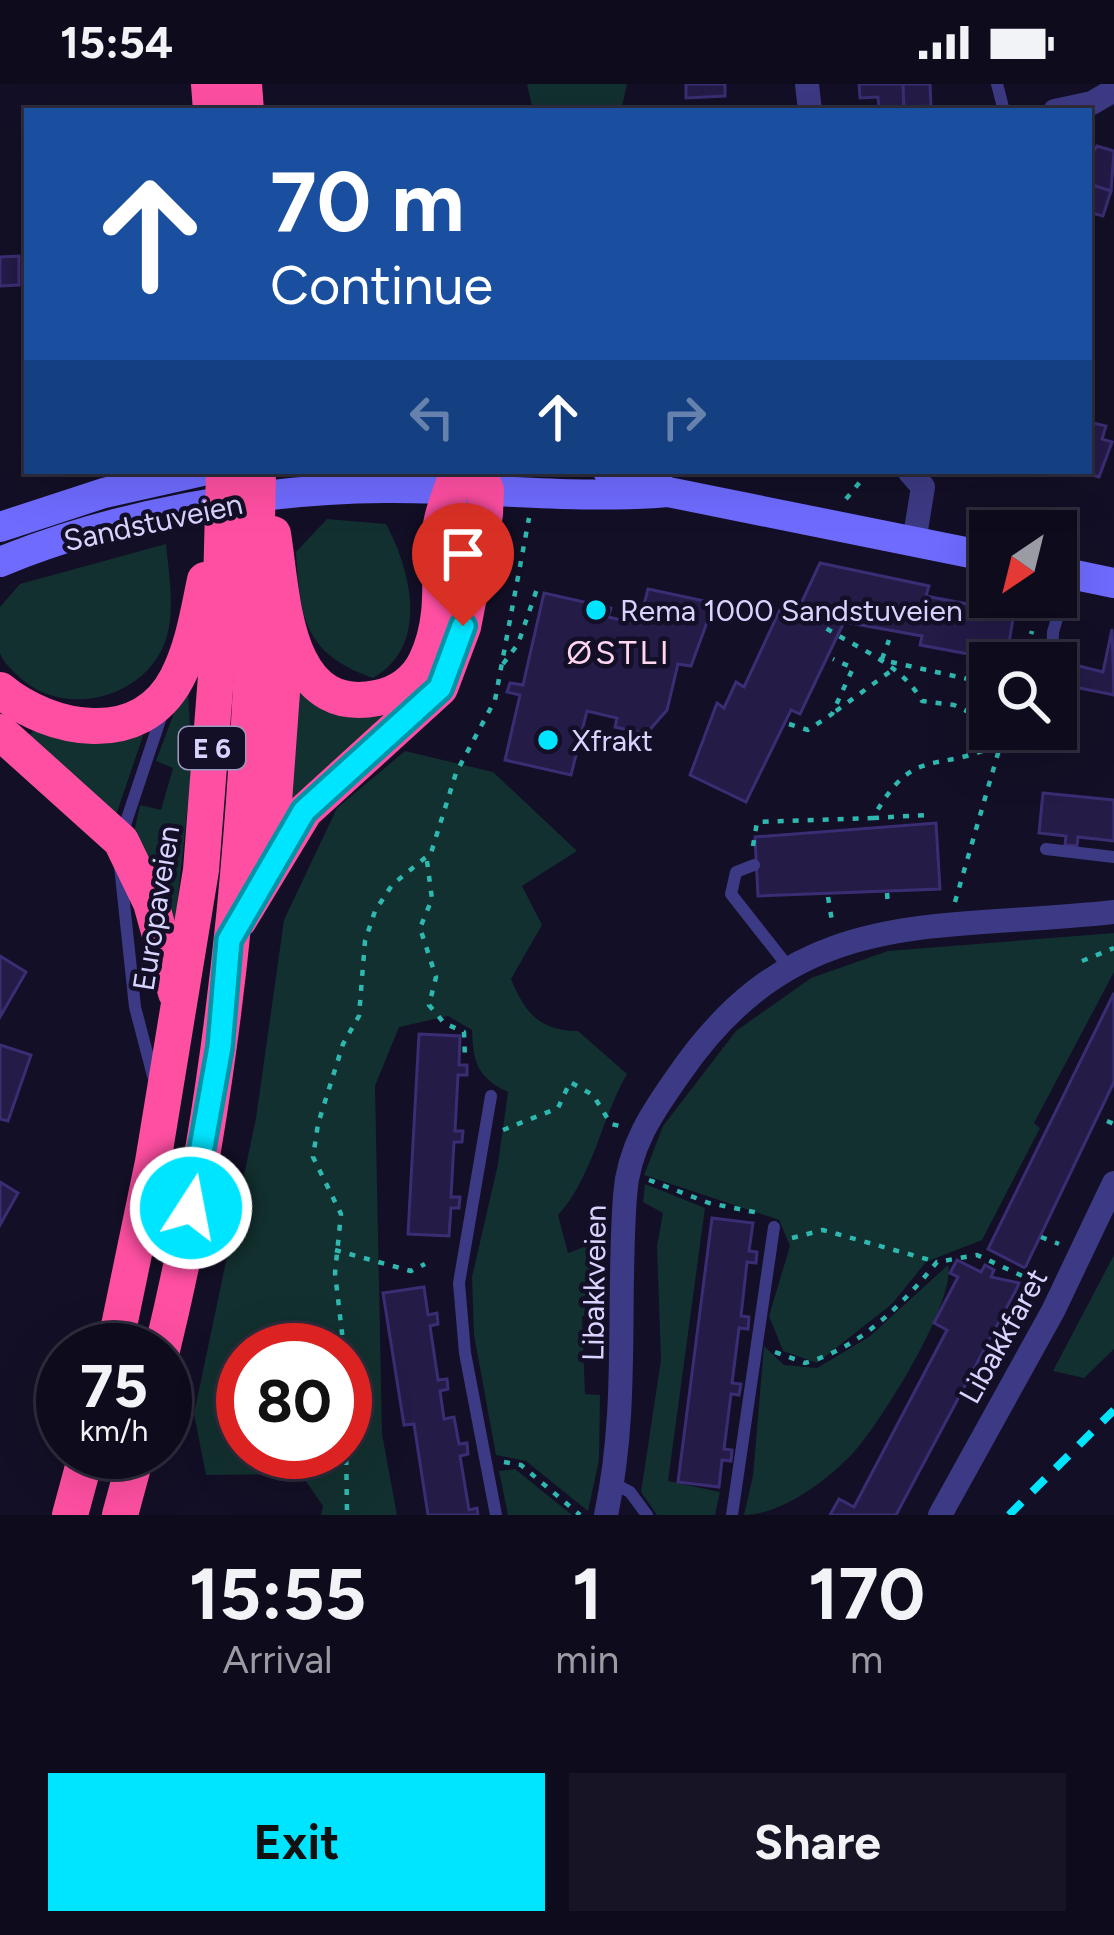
<!DOCTYPE html>
<html lang="en">
<head>
<meta charset="utf-8">
<style>
	body { margin:0; font-family:Figtree,sans-serif; background:#171425; color:#f1f3f6; height:100vh; display:flex; flex-direction:column; font-size:45px; white-space:nowrap }
	* { box-sizing:border-box; margin:0 }
	p { font-size:39px; color:#9b9ba3 }
	.icon { flex:none; width:66px; height:66px; fill:none; stroke:currentColor; stroke-width:2; stroke-linecap:round; stroke-linejoin:round }
	.map { position:relative; height:1431px; overflow:hidden }
	.sheet { display:flex; flex-direction:column; background:#0e0b1c; flex:1 }
	.sheet>* { flex:none }
	.banner { position:absolute; left:24px; top:24px; width:1068px; height:366px; border-radius:0px; box-shadow:0 12px 48px #0002,0 0 0 3px #2e2b3b; background:#1a4fa0; color:#fff; overflow:hidden }
	.needle { width:78px; rotate:215deg }
	.tools { position:absolute; left:969px; top:426px; display:grid; gap:24px }
	.tools a { display:grid; place-items:center; width:108px; height:108px; border-radius:0px; background:#0e0b1c; box-shadow:0 12px 48px #0002,0 0 0 3px #2e2b3b; font-size:60px }
	.speed { position:absolute; left:36px; top:1239px; display:flex; gap:24px; font-size:60px; font-weight:700; text-align:center }
	.speed>* { display:grid; place-content:center; width:156px; height:156px; border-radius:50%; background:#0e0b1c; box-shadow:0 12px 48px #0002,0 0 0 3px #2e2b3b; line-height:1 }
	.speed small { font-size:30px; font-weight:400 }
	.speed .limit { border:18px solid #d22; background:#fff; color:#111 }
	.pin { position:absolute; display:grid; place-items:center; width:102px; height:102px; color:#fff; margin:-123px -51px; border-radius:50% 50% 50% 0; rotate:-45deg; box-shadow:0 0 12px #0007 }
	.pin .icon { rotate:45deg }
	.me { position:absolute; width:132px; margin:-66px; rotate:11deg; stroke-linejoin:round; filter:drop-shadow(0 0 9px #0008) }
	.turn { display:flex; align-items:center; gap:42px; height:252px; padding:0 48px; font-size:54px }
	.turn .icon { width:156px; height:156px; stroke-width:2.5 }
	.turn b { display:block; font-size:84px; line-height:102px }
	.lanes { display:flex; align-items:center; height:114px; padding:0 48px; background:#0003; justify-content:center; gap:60px; direction:ltr }
	.lanes .off { opacity:.35 }
	.eta { display:flex; justify-content:space-evenly; align-items:center; height:204px; text-align:center }
	.eta b { font-size:72px; font-weight:700; line-height:84px }
	.button { display:flex; gap:24px; margin-top:auto; padding:24px 48px }
	.button a { flex:1; height:138px; border-radius:0px; background:#00e5ff; color:#111; font-size:48px; font-weight:700; line-height:138px; text-align:center }
	.button a+a { background:#171425; color:#f1f3f6 }
	.status { display:flex; justify-content:space-between; align-items:center; height:84px; padding:0 60px; background:#0e0b1c; direction:ltr }
	.status svg { height:33px; fill:currentColor }
	.map>svg:first-child { display:block }
	.green { fill:#12302f; fill-rule:evenodd }
	.building { fill:#241b47; stroke:#3b2d73; stroke-width:3 }
	.lines { fill:none; stroke-linecap:round; stroke-linejoin:round }
	.path { stroke:#2fb8b0; stroke-width:4.5; stroke-dasharray:6 9; stroke-linecap:butt }
	.lane { stroke:#3d3a85; stroke-width:12 }
	.street { stroke:#3d3a85; stroke-width:24 }
	.secondary { stroke:#6f6bff; stroke-width:30 }
	.highway { stroke:#ff4fa3; stroke-width:36 }
	.rail { stroke:#00e5ff; stroke-width:8; stroke-dasharray:18 15; stroke-linecap:butt }
	.route-casing { stroke:#0095a6; stroke-width:30 }
	.route { stroke:#00e5ff; stroke-width:21 }
	.poi-dot { fill:#00e5ff; stroke:#130f26; stroke-width:4.5 }
	.labels { text-anchor:middle; dominant-baseline:central; stroke-width:9; stroke-linejoin:round; paint-order:stroke }
	.shield { fill:#130f26; stroke:#9e99be; stroke-width:3 }
	.shield-label { font-size:27px; font-weight:bold; fill:#d9d4ff }
	.street-label { font-size:30px; fill:#d9d4ff; stroke:#130f26 }
	.poi-label { font-size:30px; fill:#d9d4ff; stroke:#130f26; text-anchor:start }
	.neighbourhood-label { font-size:33px; letter-spacing:3px; fill:#ffd6f0; stroke:#130f26 }
</style>
</head>
<body>
<div class="status"><b>15:54</b><svg viewBox="0 0 49 12"><path d="M0 12V9h3v3zM5 12V6h3v6zM10 12V3h3v9zM15 12V0h3v12zM26 1h20v11H26zM47 4h2v5h-2z"/></svg></div>
<div class="map">
<svg width="1114" height="1431" viewBox="0 0 1114 1431">
	<rect width="100%" height="100%" fill="#130f26"/>
	<g class="green">
		<path d="M527 0H627L621 27H533Z"/>
		<path d="M327 435 386 440C411 487 430 561 373 594 304 570 300 534 296 468Z"/>
		<path d="M166 460C169 492 178 539 160 569 132 619 58 632 17 591 11 585 3 578 0 569 0 556 0 537 0 523L20 500Z"/>
		<path d="M292 606 393 623 291 725Z"/>
		<path d="M188 607 192 682 175 841 133 753 140 721 161 726 173 684 156 677 177 621Z"/>
		<path d="M146 643 115 734 26 656 33 647 82 658Z"/>
		<path d="M405 667 493 688 577 767 522 802 542 841 511 895C525 929 540 947 578 947L627 990C601 1035 593 1093 558 1131L568 1169 602 1156 600 1232H582L585 1310 600 1311 599 1376 588 1427 526 1377 496 1371 474 1251 472 1193 498 1080 508 1008C478 994 473 979 472 946L448 932 399 943 375 1002 382 1350 397 1431H321L323 1422 301 1390 206 1391 194 1330 256 1034 284 836 337 724ZM243 1266H345V1368H243Z"/>
		<path d="M1114 849V888L1034 1039 1040 1044 982 1156 926 1178 892 1220 817 1279 783 1267 769 1232 790 1162 779 1136 644 1091 663 1042 736 947 811 894 888 867Z"/>
		<path d="M645 1100 705 1124 668 1397 720 1408 715 1431H657L641 1408 661 1276 657 1162 663 1129 643 1118Z"/>
		<path d="M1114 1171V1265L1084 1294 1053 1287Z"/>
		<path d="M948 1181C956 1218 881 1338 854 1368 829 1395 782 1431 744 1431L753 1392 764 1262 784 1281 817 1284 869 1253Z"/>
		<path d="M515 1385 572 1431H508L499 1387Z"/>
	</g>
	<g class="building">
		<path d="M686 0H725V12L686 14Z"/>
		<path d="M859 0H903L904 23 879 25 878 13 860 14Z"/>
		<path d="M903 0H930L931 22 904 23Z"/>
		<path d="M1097 62 1114 67 1111 107 1089 100V73Z"/>
		<path d="M1089 100 1111 107 1103 132 1089 128Z"/>
		<path d="M19 172V201L0 202V173Z"/>
		<path d="M1089 338 1106 342 1102 355 1112 358 1099 393 1084 389 1089 387Z"/>
		<path d="M820 479 929 502 926 512 1014 529 1006 577 920 561 922 552 844 538 800 630 791 626 746 718 690 691 717 619 724 624 736 598 744 603 784 517 799 524Z"/>
		<path d="M648 505 714 519 691 582 678 580 667 626 646 650 615 643 617 634 587 627 571 691 505 676 520 611 507 608 510 599 523 601 544 509 611 524 608 533 639 540Z"/>
		<path d="M1112 545 1114 611 1070 602 1075 581 1103 588Z"/>
		<path d="M1043 709 1114 716V757L1078 753 1077 762 1065 761 1066 752 1039 749Z"/>
		<path d="M936 739 940 805 758 812 755 753Z"/>
		<path d="M0 872 26 888 0 933Z"/>
		<path d="M1114 909V998L1025 1184 988 1165Z"/>
		<path d="M419 950 460 952 459 981H467V991H458L455 1047H463L462 1058H454L451 1113H460L459 1124H451L449 1152 408 1150Z"/>
		<path d="M0 961 31 971 8 1037 0 1035Z"/>
		<path d="M0 1098 18 1109 0 1141Z"/>
		<path d="M712 1134 753 1139 749 1167 757 1168 756 1179 747 1178 741 1232 749 1233 748 1245 739 1244 732 1299 741 1300 739 1311 731 1310 724 1365 732 1366 731 1377 722 1376 719 1403 678 1398Z"/>
		<path d="M957 1176 981 1188 985 1181 994 1186 991 1193 1019 1199 1016 1206 896 1431H830L839 1415 854 1423 947 1246 934 1239 958 1193 950 1189Z"/>
		<path d="M424 1203 428 1231 437 1229 438 1240 430 1242 438 1296 447 1295 448 1305 440 1307 444 1335 454 1333 459 1360 467 1359 468 1370 460 1372 469 1426 477 1424 478 1431H428L414 1340 404 1341 383 1209Z"/>
	</g>
	<g class="lines">
		<g class="path">
			<path d="M846 415 869 387"/>
			<path d="M792 516C829 559 894 567 922 617L954 621 990 638"/>
			<path d="M882 575 889 556"/>
			<path d="M891 578 968 595 971 578"/>
			<path d="M1023 579 1032 547"/>
			<path d="M503 580 518 560 538 502"/>
			<path d="M836 627 895 584"/>
			<path d="M789 640 808 646 832 630 853 584 833 575"/>
			<path d="M873 734 927 731"/>
			<path d="M753 762 757 738 873 734C915 658 934 692 1001 659"/>
			<path d="M427 777 432 815 420 844 436 893 429 921 444 939 464 948 465 975"/>
			<path d="M887 809 888 821"/>
			<path d="M828 813 832 837"/>
			<path d="M955 818 1005 645"/>
			<path d="M1082 877 1114 864"/>
			<path d="M1107 1037 1114 1040"/>
			<path d="M503 1046 558 1024 570 998 593 1011 611 1040 620 1042"/>
			<path d="M649 1096 709 1119 759 1129"/>
			<path d="M1041 1153 1059 1160"/>
			<path d="M792 1154 823 1146 937 1178"/>
			<path d="M335 1166 411 1187 425 1180"/>
			<path d="M344 1266 335 1189 341 1130 313 1073 318 1040 343 960 359 932 365 857 375 827 392 801 431 769 456 689 495 616 529 434"/>
			<path d="M775 1268 805 1279C860 1264 902 1221 937 1178L977 1171 1040 1200"/>
			<path d="M345 1285 347 1431"/>
			<path d="M504 1378 521 1381 580 1431"/>
		</g>
		<g class="lane">
			<path d="M997 0 1004 27"/>
			<path d="M1052 579 1053 548 1070 491"/>
			<path d="M1056 598 1061 603"/>
			<path d="M122 750 163 627"/>
			<path d="M1046 765 1114 773"/>
			<path d="M754 781 736 788 731 810 790 885"/>
			<path d="M120 782 135 923 153 992"/>
			<path d="M491 1012 459 1199 465 1269 496 1431"/>
			<path d="M613 1399 630 1408 647 1431"/>
			<path d="M732 1431 774 1143"/>
		</g>
		<g class="street">
			<path d="M807 0 810 27"/>
			<path d="M1055 27 1092 19 1114 6"/>
			<path d="M909 387 923 403 914 458"/>
			<path d="M606 1431C629 1324 617 1220 625 1112 628 1063 653 1027 680 989 798 818 936 848 1114 828"/>
			<path d="M940 1431 1053 1227 1114 1099"/>
		</g>
		<g class="secondary">
			<path d="M608 387 668 408 990 473"/>
			<path d="M0 443 104 409 202 387"/>
			<path d="M0 478C117 430 258 405 385 404 479 403 574 416 668 408"/>
			<path d="M1056 487 1114 499"/>
		</g>
		<g class="highway">
			<path d="M209 0 211 27"/>
			<path d="M244 0 246 27"/>
			<path d="M273 450C283 510 283 633 377 614 398 610 417 597 426 577 446 536 439 492 440 449 441 430 452 406 458 387"/>
			<path d="M0 606C50 647 140 665 177 594 193 563 198 529 205 496"/>
			<path d="M0 648 121 757 151 819 176 909"/>
			<path d="M270 773 286 553"/>
			<path d="M239 836 305 727 440 604 463 543 485 430 486 406 478 387"/>
			<path d="M114 1266 153 1078 201 786 220 540 224 387"/>
			<path d="M162 1266C232 980 253 681 258 387"/>
			<path d="M70 1431 87 1368"/>
			<path d="M120 1431 137 1368"/>
		</g>
		<path class="rail" d="M1009 1431 1114 1326"/>
	</g>
	<g class="lines">
		<defs>
			<path id="route" d="M191 1124 220 963 229 856 304 727 440 604 463 542"/>
		</defs>
		<use href="#route" class="route-casing"/>
		<use href="#route" class="route"/>
	</g>
	<g class="poi-dot">
		<circle cx="596" cy="526" r="12"/>
		<circle cx="548" cy="656" r="12"/>
	</g>
	<g class="labels">
		<rect class="shield" x="179" y="643" width="66" height="42" rx="9"/>
		<g class="shield-label">
			<text x="212" y="664">E 6</text>
		</g>
		<g class="street-label">
			<text transform="translate(153 438) rotate(-12)">Sandstuveien</text>
			<text transform="translate(156 824) rotate(-81)">Europaveien</text>
			<text transform="translate(594 1199) rotate(-89)">Libakkveien</text>
			<text transform="translate(1003 1252) rotate(-61)">Libakkfaret</text>
		</g>
		<g class="poi-label">
			<text x="620" y="526">Rema 1000 Sandstuveien</text>
			<text x="572" y="656">Xfrakt</text>
		</g>
		<g class="neighbourhood-label">
			<text x="619" y="568">ØSTLI</text>
		</g>
	</g>
</svg>
<div class="tools">
<a><svg class="needle" viewBox="-14 -14 28 28"><path d="M0-13l5 13h-10z" fill="#e53935"/><path d="M0 13l5-13h-10z" fill="#9b9ba3"/></svg></a>
<a><svg class="icon" aria-label="search" viewBox="0 0 24 24"><circle cx="10" cy="10" r="6"/><path d="M15 15l6 6"/></svg></a>
</div>
<div class="speed"><div>75<small>km/h</small></div><div class="limit">80</div></div>
<div class="pin" style="left:463px;top:542px;background:#d93025"><svg class="icon" aria-label="arrive" viewBox="0 0 24 24"><path d="M6 21V4h12l-3 4 3 4H6"/></svg></div>
<svg class="me" style="left:191px;top:1124px" viewBox="-20 -20 40 40"><circle r="17" fill="#00e5ff" stroke="#fff" stroke-width="3"/><path d="M0-11L8 9 0 5-8 9z" fill="#fff"/></svg>
<div class="banner">
<div class="turn"><svg class="icon" aria-label="ahead" viewBox="0 0 24 24"><path d="M12 20V5M6 11l6-6 6 6"/></svg><div><b>70 m</b>Continue</div></div>
<div class="lanes"><svg class="icon off" aria-label="left" viewBox="0 0 24 24"><path d="M17 20v-9H6M10 6l-5 5 5 5"/></svg><svg class="icon" aria-label="ahead" viewBox="0 0 24 24"><path d="M12 20V5M6 11l6-6 6 6"/></svg><svg class="icon off" aria-label="right" viewBox="0 0 24 24"><path d="M7 20v-9h11M14 6l5 5-5 5"/></svg></div>
</div>
</div>
<section class="sheet">
<div class="eta">
<div><b>15:55</b><p>Arrival</p></div>
<div><b>1</b><p>min</p></div>
<div><b>170</b><p>m</p></div>
</div>
<div class="button"><a>Exit</a><a>Share</a></div>
</section>
</body>
</html>
